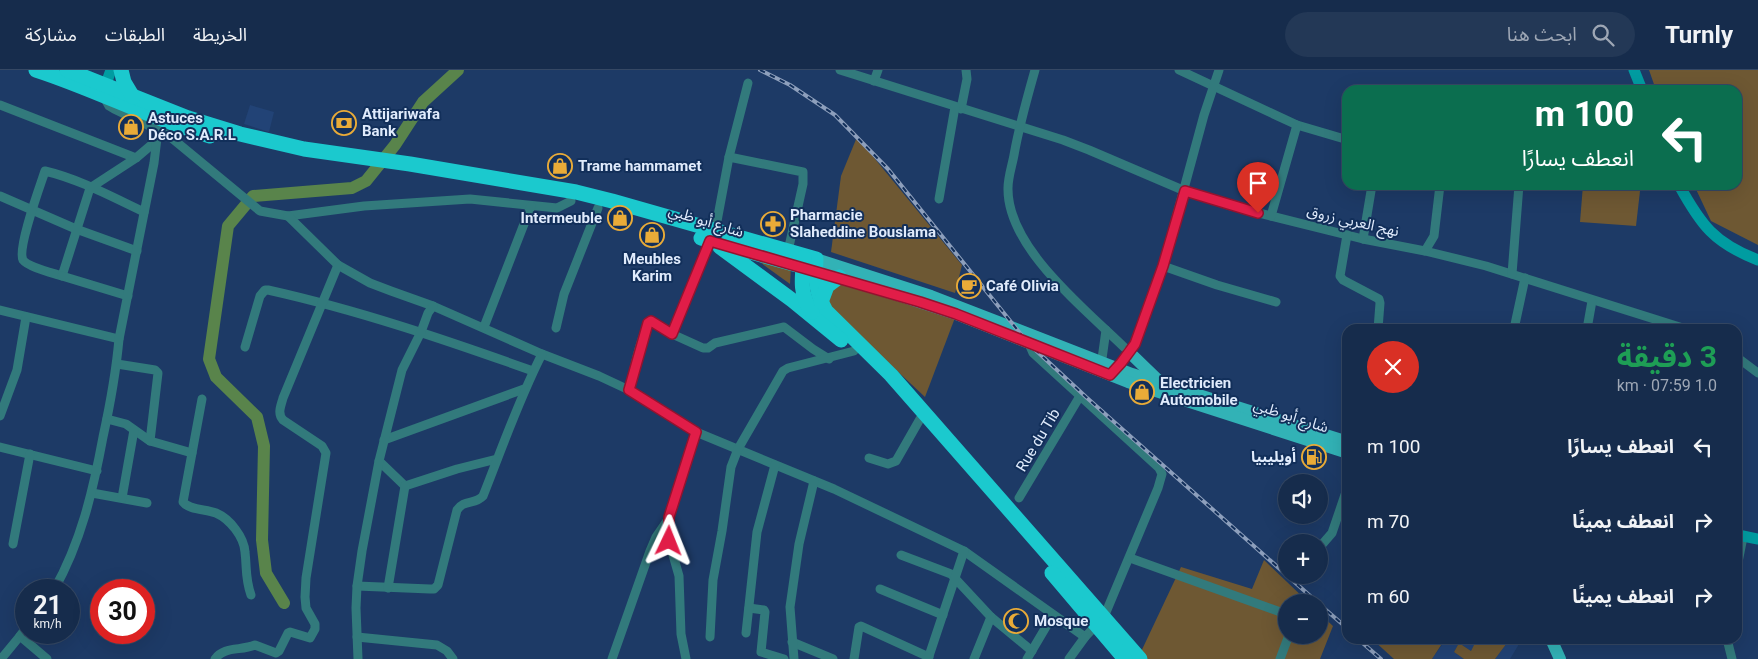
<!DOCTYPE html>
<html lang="ar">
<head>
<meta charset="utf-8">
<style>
	body { margin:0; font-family:Roboto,"Noto Sans Arabic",sans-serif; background:#233856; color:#f1f3f6; direction:rtl; height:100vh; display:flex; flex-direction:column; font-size:19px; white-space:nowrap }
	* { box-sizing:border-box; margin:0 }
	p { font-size:16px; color:#9ea7b5 }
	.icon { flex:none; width:28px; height:28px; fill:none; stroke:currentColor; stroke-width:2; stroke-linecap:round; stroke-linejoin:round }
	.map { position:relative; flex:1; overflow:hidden; direction:ltr }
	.drawer { position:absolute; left:1342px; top:254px; width:400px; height:320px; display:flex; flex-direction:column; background:#162c4c; border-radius:15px; box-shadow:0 5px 20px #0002,0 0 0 1px #354864; direction:rtl }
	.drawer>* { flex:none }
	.banner { position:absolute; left:1342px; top:15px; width:400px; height:105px; border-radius:15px; box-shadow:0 5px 20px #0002,0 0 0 1px #354864; direction:rtl; background:#0b6e4f; color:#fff; overflow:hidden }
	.fabs { position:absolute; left:1278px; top:404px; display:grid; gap:10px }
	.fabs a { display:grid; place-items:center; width:50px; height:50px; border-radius:50%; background:#162c4c; box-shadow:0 5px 20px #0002,0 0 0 1px #354864; font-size:25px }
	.speed { position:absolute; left:15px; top:509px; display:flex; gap:10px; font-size:25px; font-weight:700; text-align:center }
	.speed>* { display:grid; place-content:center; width:65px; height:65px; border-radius:50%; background:#162c4c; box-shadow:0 5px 20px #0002,0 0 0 1px #354864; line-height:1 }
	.speed small { font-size:12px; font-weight:400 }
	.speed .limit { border:8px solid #d22; background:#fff; color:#111 }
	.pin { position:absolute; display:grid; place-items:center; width:42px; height:42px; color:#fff; margin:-51px -21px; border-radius:50% 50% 50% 0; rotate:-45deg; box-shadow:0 0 5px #0007 }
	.pin .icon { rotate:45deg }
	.me { position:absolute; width:55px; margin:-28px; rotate:2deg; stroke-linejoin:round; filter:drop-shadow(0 0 4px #0008) }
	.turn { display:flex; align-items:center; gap:18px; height:105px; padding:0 25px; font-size:22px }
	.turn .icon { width:65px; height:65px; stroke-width:2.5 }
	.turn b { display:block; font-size:35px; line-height:42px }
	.round { display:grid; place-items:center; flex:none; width:52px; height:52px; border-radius:26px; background:#233856 }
	.head { display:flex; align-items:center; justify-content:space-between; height:85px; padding:0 25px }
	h1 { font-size:30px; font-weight:700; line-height:38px; color:#1e9e55 }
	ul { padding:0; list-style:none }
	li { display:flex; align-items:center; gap:15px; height:75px; padding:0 25px }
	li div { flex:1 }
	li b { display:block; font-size:19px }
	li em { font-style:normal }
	header { display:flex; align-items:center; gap:30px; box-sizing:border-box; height:70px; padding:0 25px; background:#162c4c; border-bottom:1px solid #354864 }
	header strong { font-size:24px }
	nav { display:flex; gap:28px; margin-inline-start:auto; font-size:18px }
	.search { width:350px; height:45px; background:#233856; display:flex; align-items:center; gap:12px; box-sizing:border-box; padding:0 18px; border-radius:28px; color:#9ea7b5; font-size:19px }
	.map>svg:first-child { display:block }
	.built { fill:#224376 }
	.green { fill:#6e5833 }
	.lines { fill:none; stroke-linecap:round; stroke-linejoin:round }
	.river { stroke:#59844b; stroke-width:12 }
	.street { stroke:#327a7c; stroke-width:9 }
	.secondary { stroke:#009ca1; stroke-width:11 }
	.primary { stroke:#32b2b6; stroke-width:12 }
	.highway { stroke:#1bc9ce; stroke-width:15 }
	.rail-casing { stroke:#8d9fbc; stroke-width:4 }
	.rail { stroke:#122f5a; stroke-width:2; stroke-dasharray:5.5; stroke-linecap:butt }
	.route-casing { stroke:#92132f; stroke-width:12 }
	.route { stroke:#e11d48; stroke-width:9 }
	.labels { text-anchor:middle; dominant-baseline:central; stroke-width:4; stroke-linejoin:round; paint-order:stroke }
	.poi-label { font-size:15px; font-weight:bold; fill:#e0ebfc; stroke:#122f5a; text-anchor:start }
	.street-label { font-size:15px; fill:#e0ebfc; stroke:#122f5a }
</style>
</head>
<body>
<header>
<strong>Turnly</strong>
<div class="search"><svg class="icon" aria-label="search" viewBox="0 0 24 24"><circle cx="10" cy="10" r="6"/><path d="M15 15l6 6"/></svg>ابحث هنا</div>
<nav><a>الخريطة</a><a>الطبقات</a><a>مشاركة</a></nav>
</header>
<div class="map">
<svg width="1758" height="589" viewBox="0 0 1758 589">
	<rect width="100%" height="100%" fill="#1d3a66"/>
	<g class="built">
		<path d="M250 35 274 42 269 62 244 54Z"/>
		<path d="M1446 569H1474L1477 571 1471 581 1459 573 1454 582 1464 589H1432Z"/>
		<path d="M1510 569H1522L1510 589H1495Z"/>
	</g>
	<g class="green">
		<path d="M1649 0H1758V175L1711 151 1694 115H1738V20H1656Z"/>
		<path d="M857 67 962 195 955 223 831 182 841 106Z"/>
		<path d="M1583 115 1640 121 1636 156 1580 152Z"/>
		<path d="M746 182 791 195 790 214Z"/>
		<path d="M830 211 956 245 925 327 818 227Z"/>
		<path d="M1264 490 1308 532H1286V565H1319V543L1333 556 1320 589H1143L1139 586 1181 497 1252 519Z"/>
		<path d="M1372 569H1445L1432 589H1394Z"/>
		<path d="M1474 569H1510L1495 589H1464L1454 582 1459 573 1471 581 1476 571Z"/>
	</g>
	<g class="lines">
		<path class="river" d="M284 533 266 503 262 470 264 376 257 347 216 307 209 289 228 156 253 126 352 118 366 111 395 75 423 32 458 0"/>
		<g class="street">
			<path d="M840 0 1063 70 1089 80 1185 121 1231 136 1363 169 1425 181 1486 196 1686 259"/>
			<path d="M1035 0C1027 28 1019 56 1014 85 1012 96 1008 107 1008 118 1007 179 1088 241 1129 282"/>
			<path d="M1179 0 1297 55 1348 70"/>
			<path d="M874 11 878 0"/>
			<path d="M104 27 109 36 114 39 168 65 260 141 288 146 364 136 470 129 557 138 571 131"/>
			<path d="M0 35 136 88"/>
			<path d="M961 39 967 9 966 0"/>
			<path d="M729 87 803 102V114L788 181"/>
			<path d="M0 126 76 159 137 181"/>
			<path d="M939 129 955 37"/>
			<path d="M144 142C112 127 79 109 45 101 40 116 17 179 23 190 28 197 53 203 62 206L90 118 136 88 156 71"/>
			<path d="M288 146 338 195 370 213 391 221 433 236 542 284 599 306 629 320 696 362 834 419 964 481 1085 567 1104 547 1158 418 1162 404 1159 398 1033 283 1027 269"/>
			<path d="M1271 146 1297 55"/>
			<path d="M715 162 729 87 748 13"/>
			<path d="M1347 165 1340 206 1343 210 1379 229 1380 233 1378 259"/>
			<path d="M1363 169 1372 115"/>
			<path d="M1425 181 1434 166 1440 115"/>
			<path d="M1163 196 1217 215 1276 232"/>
			<path d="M1512 204 1519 115"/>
			<path d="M62 206 128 226"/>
			<path d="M0 240 119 269"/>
			<path d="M484 257 531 136"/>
			<path d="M556 258 564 224 598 138"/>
			<path d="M1514 259 1525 208"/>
			<path d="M1587 259 1592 231"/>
			<path d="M672 264 710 171"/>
			<path d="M245 277 260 226 265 220H268C358 240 446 270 533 301"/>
			<path d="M1738 288 1758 303"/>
			<path d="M117 294 155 300 158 303 150 371"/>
			<path d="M1101 296 1106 260"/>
			<path d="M1113 301 1121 293 1135 274 1163 196 1204 45 1219 0"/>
			<path d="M629 320C633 305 641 261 651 251L672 264 703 278H708L715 273 784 257 813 279 829 289"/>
			<path d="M202 329 183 432C189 440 206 439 216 443 230 449 244 467 245 482 247 499 245 508 251 525"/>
			<path d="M0 346 17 300 26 247"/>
			<path d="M107 349 126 354 150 371 192 383"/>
			<path d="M384 370 524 319"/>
			<path d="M0 377 97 401"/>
			<path d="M869 388 888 394 896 391 920 349"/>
			<path d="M379 391 405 416"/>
			<path d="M405 416 457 399 497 389"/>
			<path d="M92 423 147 433"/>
			<path d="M122 428 134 360"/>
			<path d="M1019 428 1080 326"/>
			<path d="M13 474 30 384"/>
			<path d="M1319 478 1332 463 1348 416"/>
			<path d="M901 485 951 504 991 547 1032 581"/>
			<path d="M1130 488 1286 544"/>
			<path d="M1738 492 1743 467"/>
			<path d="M357 516 430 519H434L438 515 457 440C464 429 475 435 483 426 502 378 519 329 542 284"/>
			<path d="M388 518 405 416"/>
			<path d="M880 519 943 545"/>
			<path d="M54 520C81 472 93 421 103 367 110 335 116 302 119 269L154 93 158 60"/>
			<path d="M749 538 764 540 765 542 761 582 784 589"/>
			<path d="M26 558 20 566 47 589"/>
			<path d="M746 563 757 462 775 395"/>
			<path d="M357 567 437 575 447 581 453 589"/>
			<path d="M710 567 713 510 722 461 731 397 738 379 783 301 788 298 854 281"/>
			<path d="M1727 569 1732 589"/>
			<path d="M792 572 833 589"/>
			<path d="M1 589 20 566"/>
			<path d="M215 589C224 576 241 581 255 575L276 583 279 581 288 563 290 562 310 568 315 559V554L306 538 305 527 306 508 326 383 322 376 283 350C277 343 281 336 283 328L338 195"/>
			<path d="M358 589 356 538 357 516 362 481 379 391 402 300 421 262 428 243 433 236"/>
			<path d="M612 589 650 481 656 467 669 448"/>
			<path d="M686 589 681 564 679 506 669 471V447L696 362"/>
			<path d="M794 589 790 537 799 474 814 411"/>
			<path d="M854 589 859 557 861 556 929 587"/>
			<path d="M928 589 964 481"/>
			<path d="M974 589 991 547"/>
			<path d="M1027 589 1053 545"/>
			<path d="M1069 589 1085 567"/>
			<path d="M1280 589 1289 565"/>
		</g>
		<g class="secondary">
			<path d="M1634 0 1642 20"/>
			<path d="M103 22 111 0"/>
			<path d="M1679 115C1701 155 1714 173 1758 190"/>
			<path d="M1738 465 1758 469"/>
		</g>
		<g class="primary">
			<path d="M816 189 931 226 1132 304 1348 372"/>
			<path d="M815 200 901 226 956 244 1128 312 1348 383"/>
			<path d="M1129 282 1160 312"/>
			<path d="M1551 569 1560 589"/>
		</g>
		<g class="highway">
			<path d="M36 0C95 19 150 48 210 66"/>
			<path d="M67 0 188 48 240 64 304 79 410 94 576 122 612 131 816 189C815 206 817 227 826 241L891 305 1140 589"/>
			<path d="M121 0 124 12 133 27"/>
			<path d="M701 168 815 200"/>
			<path d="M720 177 792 230 841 270"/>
			<path d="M804 187C802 207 799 225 812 242"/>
			<path d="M821 232 827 216 839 207"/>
			<path d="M1052 503 1125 589"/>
		</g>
		<defs>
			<g id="rail">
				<path d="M760 0 790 15 835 45 888 99 1028 273 1086 327 1317 532"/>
				<path d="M1319 534 1348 559"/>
				<path d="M1358 569 1381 589"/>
			</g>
		</defs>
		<use href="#rail" class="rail-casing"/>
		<use href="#rail" class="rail"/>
	</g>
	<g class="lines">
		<defs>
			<path id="route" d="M669 471V447L696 362 629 320 648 253 651 251 672 264 710 171 920 232 956 244 1110 305 1121 293 1135 274 1163 196 1185 121 1258 143"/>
		</defs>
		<use href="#route" class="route-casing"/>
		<use href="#route" class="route"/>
	</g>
	<defs>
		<symbol id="bank-ring" viewBox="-11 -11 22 22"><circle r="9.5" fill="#122f5a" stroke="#e9ab38" stroke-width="1.5"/><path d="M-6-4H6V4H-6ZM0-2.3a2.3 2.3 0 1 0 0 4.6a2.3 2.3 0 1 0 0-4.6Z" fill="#e9ab38"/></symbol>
		<symbol id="shop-ring" viewBox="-11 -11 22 22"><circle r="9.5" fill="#122f5a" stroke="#e9ab38" stroke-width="1.5"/><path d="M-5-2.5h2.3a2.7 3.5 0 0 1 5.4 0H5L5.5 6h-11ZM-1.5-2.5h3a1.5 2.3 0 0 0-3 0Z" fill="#e9ab38"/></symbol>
		<symbol id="pharmacy-ring" viewBox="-11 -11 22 22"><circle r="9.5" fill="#122f5a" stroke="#e9ab38" stroke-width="1.5"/><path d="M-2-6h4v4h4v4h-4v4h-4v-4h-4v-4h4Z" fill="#e9ab38"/></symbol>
		<symbol id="cafe-ring" viewBox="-11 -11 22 22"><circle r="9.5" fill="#122f5a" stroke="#e9ab38" stroke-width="1.5"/><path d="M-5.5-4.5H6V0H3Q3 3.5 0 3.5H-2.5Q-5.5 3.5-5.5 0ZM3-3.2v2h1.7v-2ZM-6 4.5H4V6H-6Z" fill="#e9ab38"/></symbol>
		<symbol id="fuel-ring" viewBox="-11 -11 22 22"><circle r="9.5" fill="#122f5a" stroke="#e9ab38" stroke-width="1.5"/><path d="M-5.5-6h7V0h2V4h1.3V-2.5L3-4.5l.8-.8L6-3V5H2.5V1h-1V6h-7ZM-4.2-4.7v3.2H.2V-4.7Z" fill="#e9ab38"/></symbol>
		<symbol id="mosque-ring" viewBox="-11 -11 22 22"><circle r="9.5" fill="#122f5a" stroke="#e9ab38" stroke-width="1.5"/><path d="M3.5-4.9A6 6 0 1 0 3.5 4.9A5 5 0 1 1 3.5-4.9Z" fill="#e9ab38"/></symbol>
	</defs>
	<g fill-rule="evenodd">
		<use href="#bank-ring" x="330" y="39" width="28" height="28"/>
		<use href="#shop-ring" x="117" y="43" width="28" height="28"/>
		<use href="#shop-ring" x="546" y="82" width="28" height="28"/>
		<use href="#shop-ring" x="606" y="134" width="28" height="28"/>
		<use href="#pharmacy-ring" x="759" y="140" width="28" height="28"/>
		<use href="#shop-ring" x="638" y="151" width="28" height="28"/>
		<use href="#cafe-ring" x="955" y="202" width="28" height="28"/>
		<use href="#shop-ring" x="1128" y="308" width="28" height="28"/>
		<use href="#fuel-ring" x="1300" y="373" width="28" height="28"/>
		<use href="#mosque-ring" x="1002" y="537" width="28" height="28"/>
	</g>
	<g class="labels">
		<g class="poi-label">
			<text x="362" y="44">Attijariwafa<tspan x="362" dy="17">Bank</tspan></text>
			<text x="148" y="48">Astuces<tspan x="148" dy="17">Déco S.A.R.L</tspan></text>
			<text x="578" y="96">Trame hammamet</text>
			<text x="790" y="145">Pharmacie<tspan x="790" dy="17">Slaheddine Bouslama</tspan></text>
			<text x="602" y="148" text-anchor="end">Intermeuble</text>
			<text x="652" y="189" text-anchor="middle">Meubles<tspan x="652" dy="17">Karim</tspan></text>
			<text x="986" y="216">Café Olivia</text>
			<text x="1160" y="313">Electricien<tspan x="1160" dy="17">Automobile</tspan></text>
			<text x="1296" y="387" text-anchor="end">أويليبيا</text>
			<text x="1034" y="551">Mosque</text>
		</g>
		<g class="street-label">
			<text transform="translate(706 151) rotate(17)">شارع أبو ظبي</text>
			<text transform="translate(1353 151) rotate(13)">نهج العربي زروق</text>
			<text transform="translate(1291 346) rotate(18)">شارع أبو ظبي</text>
			<text transform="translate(1038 370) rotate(-59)">Rue du Tib</text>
		</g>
	</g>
</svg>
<div class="fabs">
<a><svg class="icon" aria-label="sound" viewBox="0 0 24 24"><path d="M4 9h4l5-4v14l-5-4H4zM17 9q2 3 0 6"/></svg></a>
<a>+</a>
<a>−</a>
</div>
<div class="speed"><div>21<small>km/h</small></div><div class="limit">30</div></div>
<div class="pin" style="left:1258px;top:143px;background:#d93025"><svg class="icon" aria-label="arrive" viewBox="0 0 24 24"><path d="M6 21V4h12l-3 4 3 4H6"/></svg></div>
<svg class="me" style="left:669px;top:471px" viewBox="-20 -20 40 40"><path d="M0-17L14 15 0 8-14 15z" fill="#e11d48" stroke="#fff" stroke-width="4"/></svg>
<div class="banner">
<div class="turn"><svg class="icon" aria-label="left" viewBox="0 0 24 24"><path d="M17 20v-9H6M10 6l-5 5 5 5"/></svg><div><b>100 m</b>انعطف يسارًا</div></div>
</div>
<section class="drawer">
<div class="head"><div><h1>3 دقيقة</h1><p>1.0 km · 07:59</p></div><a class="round" style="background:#d93025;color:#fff"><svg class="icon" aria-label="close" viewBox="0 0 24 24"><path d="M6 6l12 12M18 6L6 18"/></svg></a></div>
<ul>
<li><svg class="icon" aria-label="left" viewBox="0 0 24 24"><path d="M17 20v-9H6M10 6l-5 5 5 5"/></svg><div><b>انعطف يسارًا</b></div><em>100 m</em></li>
<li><svg class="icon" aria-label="right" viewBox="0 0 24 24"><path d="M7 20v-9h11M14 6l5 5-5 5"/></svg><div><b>انعطف يمينًا</b></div><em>70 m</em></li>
<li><svg class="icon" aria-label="right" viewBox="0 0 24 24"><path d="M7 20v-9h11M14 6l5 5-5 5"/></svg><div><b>انعطف يمينًا</b></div><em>60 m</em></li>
</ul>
</section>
</div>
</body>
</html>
